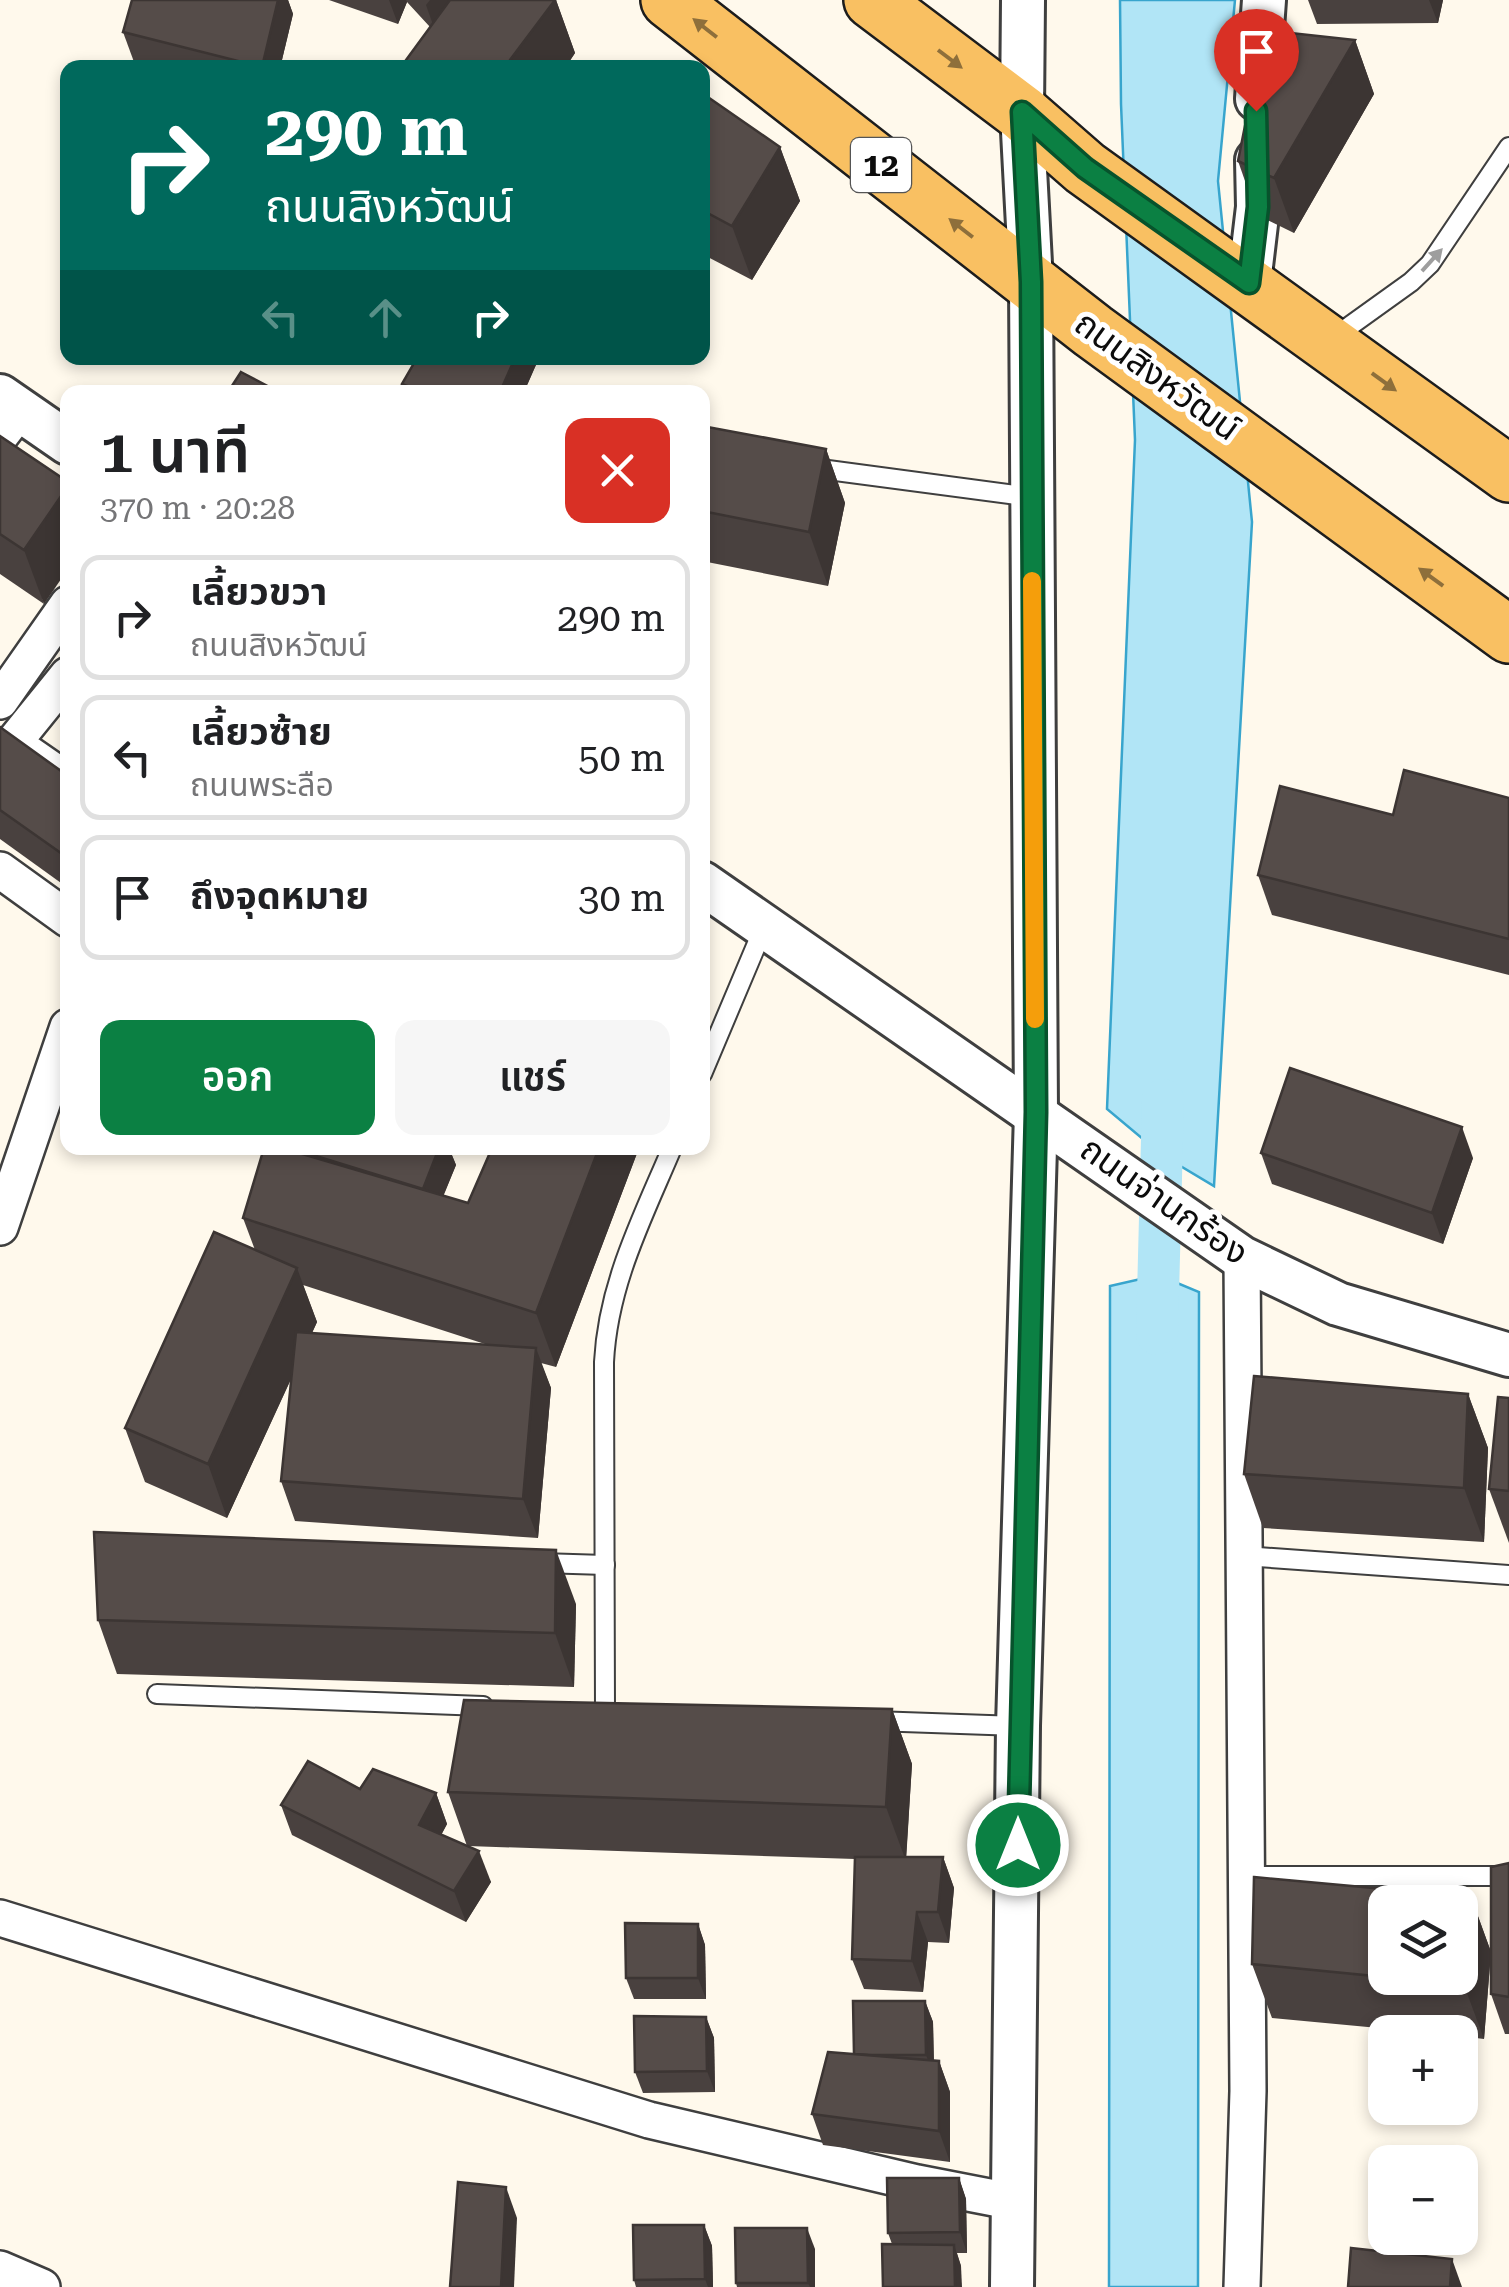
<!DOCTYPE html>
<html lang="th">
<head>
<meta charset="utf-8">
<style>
	body { margin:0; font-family:"Roboto Serif","Noto Sans Thai",serif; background:#f6f6f6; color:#202124; height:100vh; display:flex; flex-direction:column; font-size:38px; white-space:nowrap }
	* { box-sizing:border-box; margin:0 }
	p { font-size:32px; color:#757577 }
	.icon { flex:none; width:55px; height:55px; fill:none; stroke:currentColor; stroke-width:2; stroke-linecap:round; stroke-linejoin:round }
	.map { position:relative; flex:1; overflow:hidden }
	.drawer { position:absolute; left:60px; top:385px; width:650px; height:770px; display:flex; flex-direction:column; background:#fff; border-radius:20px; box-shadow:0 5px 15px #0003 }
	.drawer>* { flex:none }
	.guide { position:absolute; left:60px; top:60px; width:650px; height:305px; border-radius:20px; box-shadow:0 5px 15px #0003; background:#00695c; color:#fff; overflow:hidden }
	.buttons { position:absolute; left:1368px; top:1885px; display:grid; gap:20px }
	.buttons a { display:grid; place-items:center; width:110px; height:110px; border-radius:20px; background:#fff; box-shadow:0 5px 15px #0003; font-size:50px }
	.pin { position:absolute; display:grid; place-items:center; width:85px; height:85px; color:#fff; margin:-102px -42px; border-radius:50% 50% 50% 0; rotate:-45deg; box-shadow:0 0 10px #0007 }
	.pin .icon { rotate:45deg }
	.me { position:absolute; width:110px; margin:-55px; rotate:0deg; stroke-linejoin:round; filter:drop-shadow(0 0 8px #0008) }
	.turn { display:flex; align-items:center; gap:35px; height:210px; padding:0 40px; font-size:45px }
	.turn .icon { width:130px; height:130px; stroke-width:2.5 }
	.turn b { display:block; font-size:70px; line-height:85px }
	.lanes { display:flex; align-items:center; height:95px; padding:0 40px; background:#0003; justify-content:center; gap:50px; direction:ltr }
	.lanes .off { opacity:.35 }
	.round { display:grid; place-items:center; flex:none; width:105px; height:105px; border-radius:20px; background:#f6f6f6 }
	.head { display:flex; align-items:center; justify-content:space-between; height:170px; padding:0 40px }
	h1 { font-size:60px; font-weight:600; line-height:75px }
	.cta { display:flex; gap:20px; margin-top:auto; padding:20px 40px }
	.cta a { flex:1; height:115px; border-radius:20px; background:#0b8043; color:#fff; font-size:40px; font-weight:600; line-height:115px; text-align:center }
	.cta a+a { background:#f6f6f6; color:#202124 }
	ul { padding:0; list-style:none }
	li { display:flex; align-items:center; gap:30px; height:125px; margin:0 20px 15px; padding:0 20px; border:5px solid #e0e0e0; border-radius:20px }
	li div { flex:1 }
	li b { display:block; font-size:38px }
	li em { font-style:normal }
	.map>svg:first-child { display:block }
	.water { fill:#b1e5f6; stroke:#38a5cd; stroke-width:2.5 }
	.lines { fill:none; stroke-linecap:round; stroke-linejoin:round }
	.canal { stroke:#b1e5f6; stroke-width:42 }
	.service-casing { stroke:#3f3f3f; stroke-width:22 }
	.minor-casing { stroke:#3f3f3f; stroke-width:40 }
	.tertiary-casing { stroke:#3f3f3f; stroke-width:48 }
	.primary-casing { stroke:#1d1d1d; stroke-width:60 }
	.service { stroke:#fff; stroke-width:18 }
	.minor { stroke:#fff; stroke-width:35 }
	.tertiary { stroke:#fff; stroke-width:42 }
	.primary { stroke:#f9c062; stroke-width:55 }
	.wall { fill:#49413f; fill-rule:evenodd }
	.shaded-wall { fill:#3c3533 }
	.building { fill:#554c49; stroke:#3c3533; stroke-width:2.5 }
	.oneway { fill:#8e6f3b }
	.oneway2 { fill:#9e9e9e }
	.route-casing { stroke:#07532c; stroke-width:25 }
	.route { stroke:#0b8043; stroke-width:18 }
	.slow { stroke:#f59e0b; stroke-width:18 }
	.labels { text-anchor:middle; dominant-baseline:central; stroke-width:10; stroke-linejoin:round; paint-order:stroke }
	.shield { fill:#fff; stroke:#555; stroke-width:2.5 }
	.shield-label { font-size:32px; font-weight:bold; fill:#0c0c0c }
	.street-label { font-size:35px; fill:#0c0c0c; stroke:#fff }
</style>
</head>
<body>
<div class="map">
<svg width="1509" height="2287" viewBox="0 0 1509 2287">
	<rect width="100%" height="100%" fill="#fff9ec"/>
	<g class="water">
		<path d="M1120 0H1235L1218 181 1252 522 1214 1186 1162 1155 1107 1109 1135 440 1121 104Z"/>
		<path d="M1158 1275 1199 1292 1198 2287H1109L1110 1286Z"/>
	</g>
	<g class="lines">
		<path class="canal" d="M1157 1334 1163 1100"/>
		<defs>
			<g id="service">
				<path d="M1333 338 1411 282 1430 264 1509 147"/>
				<path d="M813 468 1031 497"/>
				<path d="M702 1074 764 927"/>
				<path d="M1244 1556 1509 1575"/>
				<path d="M541 1563 605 1565"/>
				<path d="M157 1694 483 1706"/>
				<path d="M605 1711 604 1362C608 1284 642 1219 672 1148"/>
				<path d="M874 1721 1018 1726"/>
				<path d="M1246 1876H1509"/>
			</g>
			<g id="minor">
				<path d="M0 436 20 410"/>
				<path d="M68 675 13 743 68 781"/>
				<path d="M0 701 68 604"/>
				<path d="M0 870 68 919"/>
				<path d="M0 1227 68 1027"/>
				<path d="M1242 1258 1248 2091 1242 2287"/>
				<path d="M0 1918 649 2120 917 2183 1015 2202"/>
				<path d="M0 2269 42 2287"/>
			</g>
			<g id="tertiary">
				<path d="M1257 99 1264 0"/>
				<path d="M1249 283 1258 207 1257 160"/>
				<path d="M0 396 68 443"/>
				<path d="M702 883 1242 1258 1338 1304 1509 1355"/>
				<path d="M1012 2287 1018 1726 1036 1113 1031 282 1022 113 1023 0"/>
			</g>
			<g id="primary">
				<path d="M669 0 1093 331 1509 635"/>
				<path d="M872 0 1022 113 1085 168 1509 474"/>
			</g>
		</defs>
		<use href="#service" class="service-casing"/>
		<use href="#minor" class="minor-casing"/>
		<use href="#tertiary" class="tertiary-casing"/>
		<use href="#primary" class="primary-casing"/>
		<use href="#service" class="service"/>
		<use href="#minor" class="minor"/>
		<use href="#tertiary" class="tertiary"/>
		<use href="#primary" class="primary"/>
	</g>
	<g class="wall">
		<path d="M132 0H288L293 14 280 68H154L134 62 123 32Z"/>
		<path d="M329 0H556L575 53 565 68H409L406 60 430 27 407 2 398 24Z"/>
		<path d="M1308 0H1443L1438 23 1317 24Z"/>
		<path d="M1355 40 1374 94 1294 233 1257 215 1238 161Z"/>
		<path d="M702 93 780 147 800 201 752 280 702 254Z"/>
		<path d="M417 358H539L524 392H405L402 384Z"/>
		<path d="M702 426 826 449 845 503 828 586 702 561Z"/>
		<path d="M0 436 44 604 0 574Z"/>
		<path d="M0 727 68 776V888L0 839Z"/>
		<path d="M1509 798V975L1272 915 1258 875 1393 815Z"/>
		<path d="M264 1148H449L456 1165 443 1196 468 1203 492 1148H639L556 1367 541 1363 551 1388 538 1538 295 1521 281 1481 292 1377 227 1518 145 1482 125 1428 255 1250 243 1218ZM303 1285 488 1345 312 1333 317 1322Z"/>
		<path d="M1261 1153 1473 1158 1443 1244 1272 1184Z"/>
		<path d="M1468 1394 1488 1448 1484 1542 1263 1528 1244 1474Z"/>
		<path d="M1509 1398V1543L1489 1489Z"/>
		<path d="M576 1604 574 1687 117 1674 98 1620Z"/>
		<path d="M892 1709 912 1764 906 1857H943L954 1888 949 1943 928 1942 923 1992 864 1989 852 1959 855 1859 468 1846 491 1882 466 1922 292 1835 281 1805 360 1789 436 1793 447 1824 441 1835 467 1846 448 1792Z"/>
		<path d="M1509 1863V2034H1505L1491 1994Z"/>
		<path d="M1471 1897 1491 1952 1484 2039 1460 2036V2032H1421L1272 2018 1252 1964Z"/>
		<path d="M698 1924 705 1945 706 1999H634L626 1978Z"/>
		<path d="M925 2001 933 2022 934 2061H939L950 2092V2162L823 2145 812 2114 854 2054Z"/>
		<path d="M706 2017 714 2038 715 2092 643 2093 635 2072Z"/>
		<path d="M959 2178 966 2199 967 2253H957L961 2266 892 2244 888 2233Z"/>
		<path d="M704 2225 712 2246 713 2287H636L634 2280Z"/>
		<path d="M815 2249V2287H737L736 2283Z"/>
	</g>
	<g class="shaded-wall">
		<path d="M278 0H288L293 14 280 68H262Z"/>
		<path d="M389 0H406L407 2 398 24Z"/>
		<path d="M430 0H462L437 36 426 5Z"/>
		<path d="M556 0 575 53 565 68H504Z"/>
		<path d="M1429 0H1443L1438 23Z"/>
		<path d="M1355 40 1374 94 1294 233 1274 178Z"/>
		<path d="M780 147 800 201 752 280 732 226Z"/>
		<path d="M515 358H539L524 392H500Z"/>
		<path d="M826 449 845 503 828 586 809 532Z"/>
		<path d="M68 486V569L44 604 24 550Z"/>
		<path d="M702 944 709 963 702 981Z"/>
		<path d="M1462 1127 1473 1158 1443 1244 1432 1213Z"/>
		<path d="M439 1148H449L456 1165 434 1219 423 1189Z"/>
		<path d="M599 1148H639L556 1367 536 1313Z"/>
		<path d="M297 1268 317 1322 227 1518 208 1464Z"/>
		<path d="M536 1348 551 1388 538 1538 523 1499Z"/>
		<path d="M1468 1394 1488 1448 1484 1542 1464 1488Z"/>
		<path d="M556 1550 576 1604 574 1687 555 1633Z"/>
		<path d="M892 1709 912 1764 906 1861 886 1807Z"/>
		<path d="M436 1793 447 1824 430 1856 419 1825Z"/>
		<path d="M479 1851 491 1882 466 1922 454 1891Z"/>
		<path d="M943 1857 954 1888 949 1943 938 1912Z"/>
		<path d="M1471 1897 1491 1952 1484 2039 1464 1985Z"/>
		<path d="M917 1912 928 1942 923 1992 912 1961Z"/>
		<path d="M698 1924 705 1945 706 1999 698 1978Z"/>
		<path d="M925 2001 933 2022 934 2076 926 2055Z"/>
		<path d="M706 2017 714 2038 715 2092 707 2071Z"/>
		<path d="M939 2061 950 2092V2162L939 2131Z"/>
		<path d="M959 2178 966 2199 967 2253 960 2232Z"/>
		<path d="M506 2187 517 2218 514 2287H501Z"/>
		<path d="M704 2225 712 2246 713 2287H708L705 2279Z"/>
		<path d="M807 2228 815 2249V2287H810L808 2283Z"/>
		<path d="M954 2245 961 2266 962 2287H955Z"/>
		<path d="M1452 2259 1462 2287H1450Z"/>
	</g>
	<g class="building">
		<path d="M132 0H278L262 67 123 32Z"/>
		<path d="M450 0H555L504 68H415L406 60Z"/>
		<path d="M1264 30 1355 40 1274 178 1238 161Z"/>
		<path d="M702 93 780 147 732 226 702 210Z"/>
		<path d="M417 358H515L500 392H422L402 384Z"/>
		<path d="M241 372 279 392H228Z"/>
		<path d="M702 426 826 449 809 532 702 511Z"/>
		<path d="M0 436 68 482V486L24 550 0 534Z"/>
		<path d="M0 727 68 776V858L0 810Z"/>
		<path d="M1404 770 1509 798V939L1258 875 1280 786 1393 815Z"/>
		<path d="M1290 1068 1462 1127 1432 1213 1261 1153Z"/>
		<path d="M264 1148H282L468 1203 492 1148H599L536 1313 243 1218Z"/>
		<path d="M290 1148H439L423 1189Z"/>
		<path d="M214 1232 297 1268 208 1464 125 1428Z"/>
		<path d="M296 1332 536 1348 523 1499 281 1481Z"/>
		<path d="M1254 1376 1468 1394 1464 1488 1244 1474Z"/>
		<path d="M1498 1397 1509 1398V1491L1489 1489Z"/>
		<path d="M94 1532 556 1550 555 1633 98 1620Z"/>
		<path d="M464 1700 892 1709 886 1807 448 1792Z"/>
		<path d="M308 1761 360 1789 373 1769 436 1793 419 1825 479 1851 454 1891 281 1805Z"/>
		<path d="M855 1857H943L938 1912H917L912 1961 852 1959Z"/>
		<path d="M1509 1863V1997L1491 1994V1867Z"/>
		<path d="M1254 1877 1471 1897 1464 1985 1392 1978H1460V1902H1385V1977L1252 1964Z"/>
		<path d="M625 1923 698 1924V1978H626Z"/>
		<path d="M853 2001H925L926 2055H872L854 2054Z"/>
		<path d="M634 2016 706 2017 707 2071 635 2072Z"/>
		<path d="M828 2052 939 2061V2131L812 2114Z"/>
		<path d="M887 2178H959L960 2232 888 2233Z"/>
		<path d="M458 2182 506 2187 501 2287H450Z"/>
		<path d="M633 2225H704L705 2279 634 2280Z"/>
		<path d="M735 2228H807L808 2283H736Z"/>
		<path d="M882 2244 954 2245 955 2287H883Z"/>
		<path d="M1351 2248 1452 2259 1450 2287H1348Z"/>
	</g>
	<defs><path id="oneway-solid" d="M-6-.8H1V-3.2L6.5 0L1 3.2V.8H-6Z" transform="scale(2.5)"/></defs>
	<g class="oneway">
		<use href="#oneway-solid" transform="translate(705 28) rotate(-142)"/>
		<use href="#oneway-solid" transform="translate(950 59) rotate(37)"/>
		<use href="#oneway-solid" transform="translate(961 228) rotate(-142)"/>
		<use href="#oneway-solid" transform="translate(1384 382) rotate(36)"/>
		<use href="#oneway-solid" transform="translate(1431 577) rotate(-144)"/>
	</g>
	<use class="oneway2" href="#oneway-solid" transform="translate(1432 260) rotate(-48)"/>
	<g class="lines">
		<defs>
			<path id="route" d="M1018 1845 1036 1112 1031 282 1022 112 1085 168 1249 283 1258 207 1256 111"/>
		</defs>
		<use href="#route" class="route-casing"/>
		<use href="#route" class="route"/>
		<path class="slow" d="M1032 581 1035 1019"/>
	</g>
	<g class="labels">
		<rect class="shield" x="851" y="138" width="60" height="54" rx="8"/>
		<g class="shield-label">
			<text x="881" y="165">12</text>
		</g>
		<g class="street-label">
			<text transform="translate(1157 376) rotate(36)">ถนนสิงหวัฒน์</text>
			<text transform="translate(1164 1201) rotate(35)">ถนนจ่านกร้อง</text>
		</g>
	</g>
</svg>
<div class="buttons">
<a><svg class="icon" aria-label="layers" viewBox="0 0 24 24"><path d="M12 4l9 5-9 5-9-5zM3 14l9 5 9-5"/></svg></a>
<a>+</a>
<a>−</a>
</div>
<div class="pin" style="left:1256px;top:111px;background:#d93025"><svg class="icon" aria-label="arrive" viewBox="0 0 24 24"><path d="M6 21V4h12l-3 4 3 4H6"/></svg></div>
<svg class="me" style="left:1018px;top:1845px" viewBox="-20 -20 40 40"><circle r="17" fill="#0b8043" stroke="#fff" stroke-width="3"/><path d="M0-11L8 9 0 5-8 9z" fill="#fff"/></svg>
<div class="guide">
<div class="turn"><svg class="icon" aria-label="right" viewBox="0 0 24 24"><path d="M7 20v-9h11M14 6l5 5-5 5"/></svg><div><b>290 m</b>ถนนสิงหวัฒน์</div></div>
<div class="lanes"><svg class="icon off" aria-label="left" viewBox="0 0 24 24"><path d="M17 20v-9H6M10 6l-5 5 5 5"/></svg><svg class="icon off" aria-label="ahead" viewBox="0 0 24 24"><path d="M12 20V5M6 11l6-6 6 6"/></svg><svg class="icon" aria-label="right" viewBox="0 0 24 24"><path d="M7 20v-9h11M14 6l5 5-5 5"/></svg></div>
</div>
<section class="drawer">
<div class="head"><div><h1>1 นาที</h1><p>370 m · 20:28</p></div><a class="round" style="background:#d93025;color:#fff"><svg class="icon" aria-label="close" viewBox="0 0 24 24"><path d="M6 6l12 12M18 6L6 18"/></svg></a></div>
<ul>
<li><svg class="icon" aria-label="right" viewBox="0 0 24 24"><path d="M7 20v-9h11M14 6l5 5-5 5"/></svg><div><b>เลี้ยวขวา</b><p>ถนนสิงหวัฒน์</p></div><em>290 m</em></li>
<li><svg class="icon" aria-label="left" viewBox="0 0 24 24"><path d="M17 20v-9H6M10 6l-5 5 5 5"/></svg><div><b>เลี้ยวซ้าย</b><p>ถนนพระลือ</p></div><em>50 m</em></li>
<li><svg class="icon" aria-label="arrive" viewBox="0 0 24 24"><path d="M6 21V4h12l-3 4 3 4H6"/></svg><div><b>ถึงจุดหมาย</b></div><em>30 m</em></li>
</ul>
<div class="cta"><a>ออก</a><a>แชร์</a></div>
</section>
</div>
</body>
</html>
